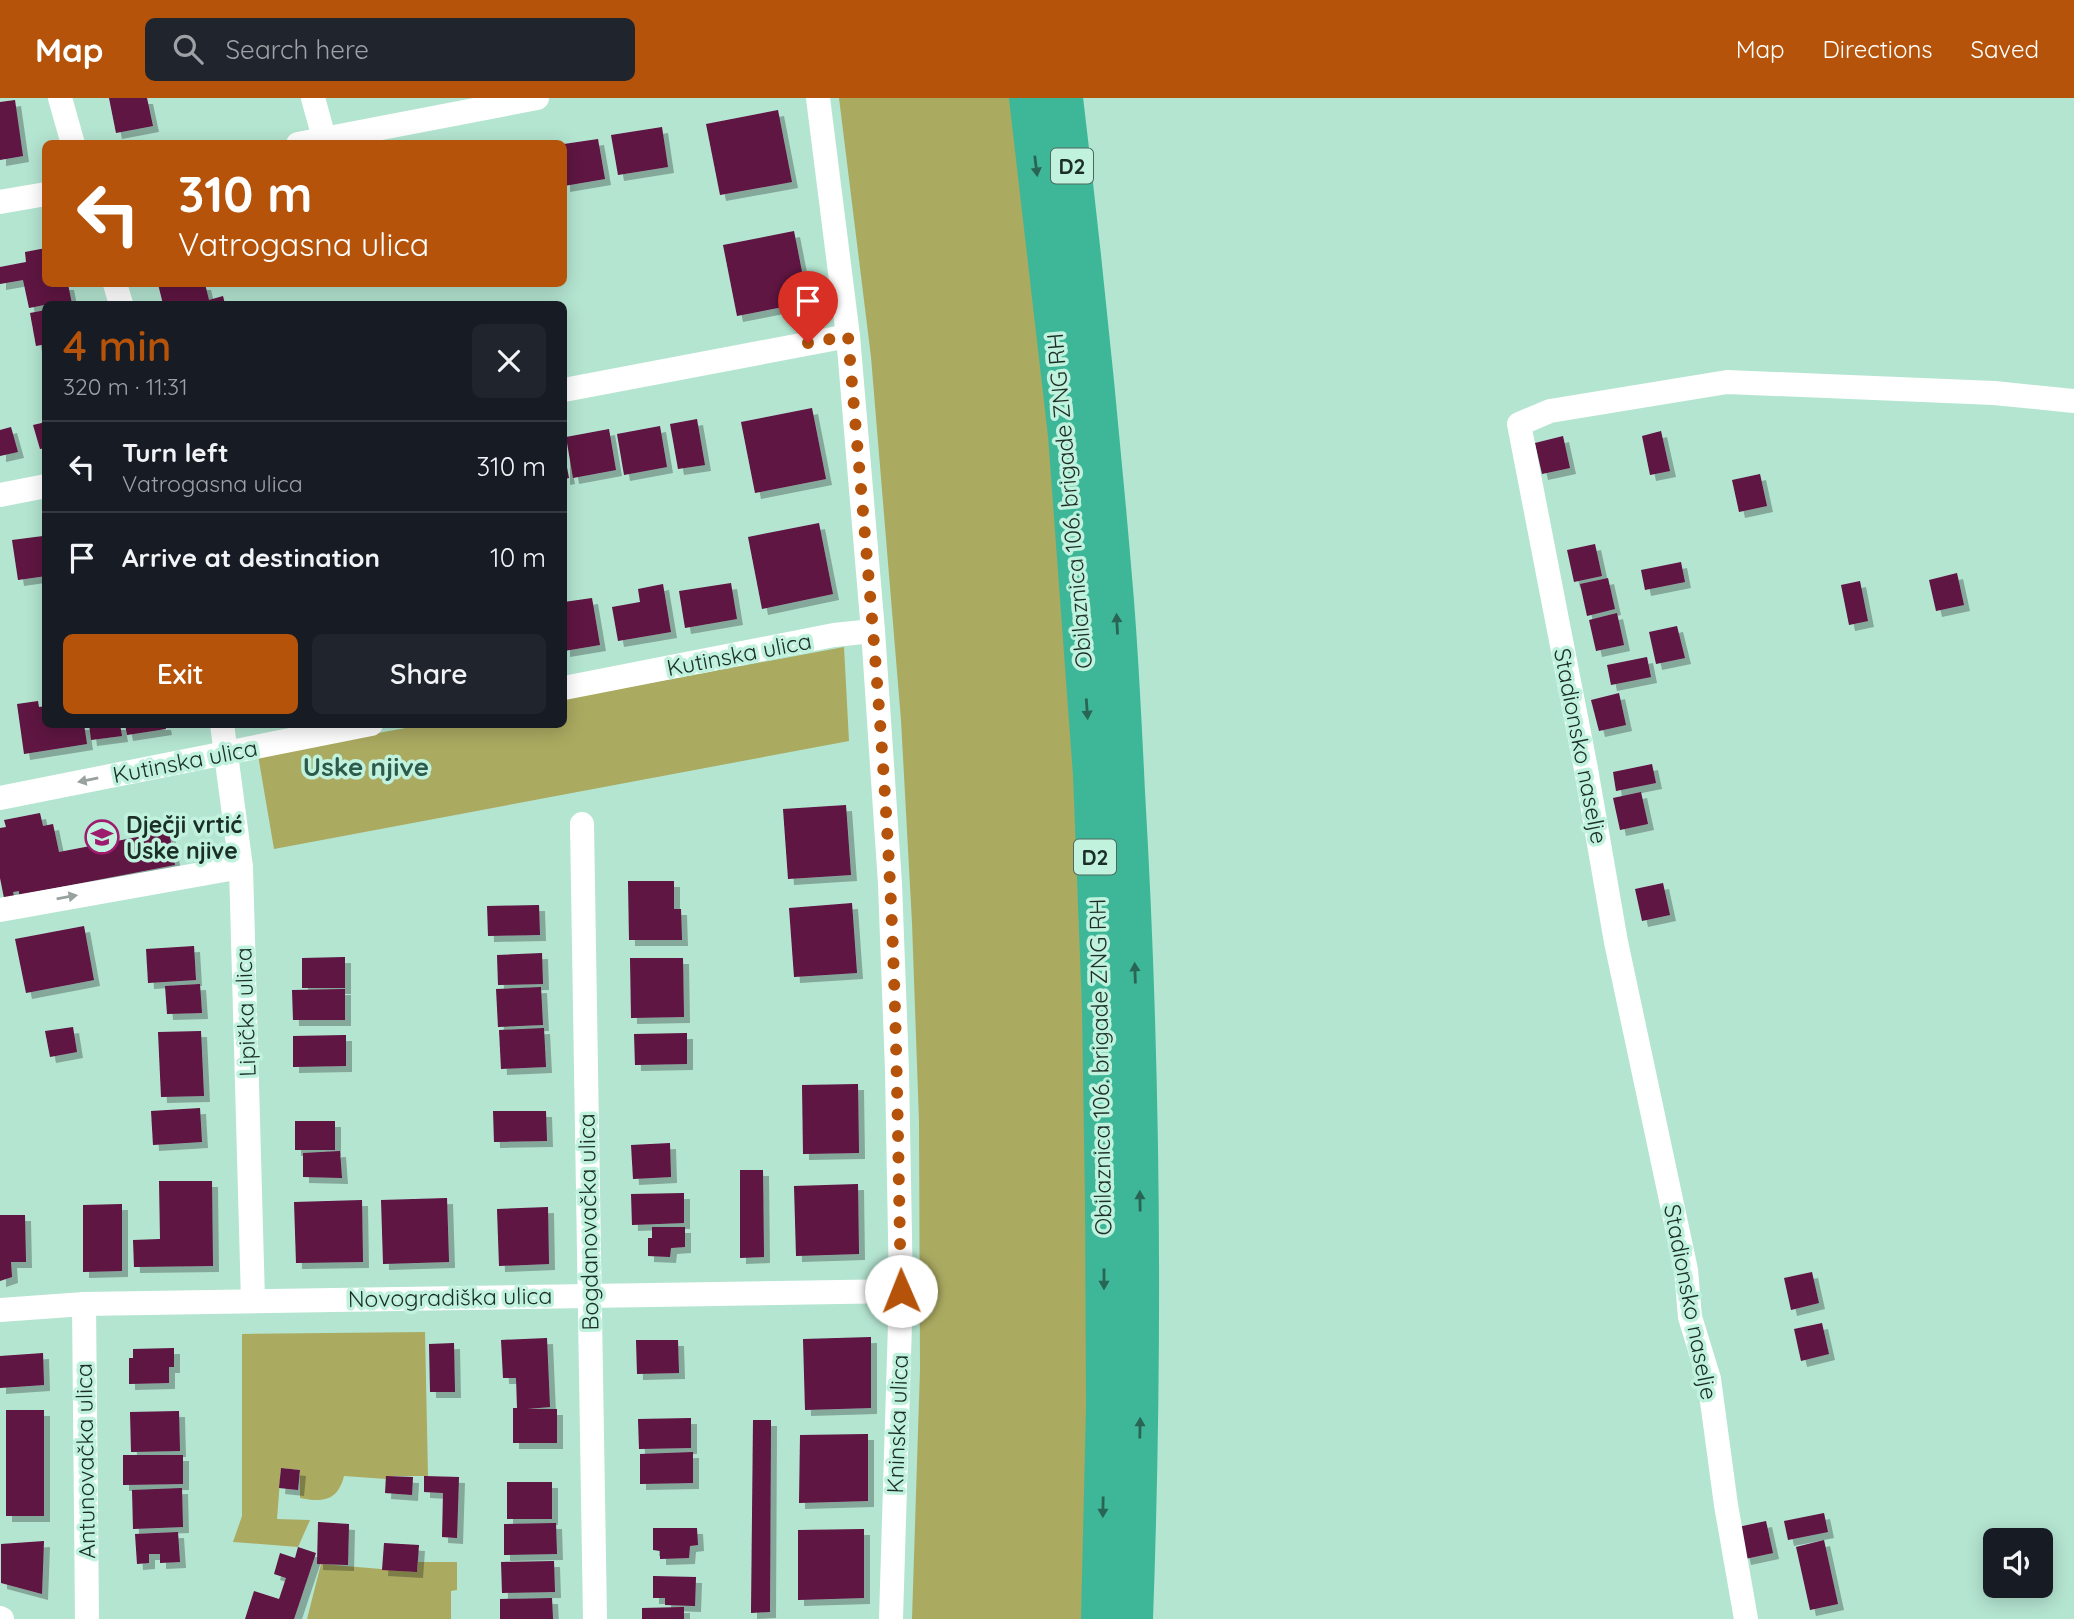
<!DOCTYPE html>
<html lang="en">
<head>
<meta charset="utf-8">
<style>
	body { margin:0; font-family:Quicksand,sans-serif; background:#20242c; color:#f1f3f6; height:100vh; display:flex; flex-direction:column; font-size:26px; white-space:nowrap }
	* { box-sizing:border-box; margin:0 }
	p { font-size:23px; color:#9ea1a6 }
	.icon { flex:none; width:38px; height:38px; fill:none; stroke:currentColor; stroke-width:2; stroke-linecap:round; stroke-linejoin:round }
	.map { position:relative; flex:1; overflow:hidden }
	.details { position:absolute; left:42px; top:203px; width:525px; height:427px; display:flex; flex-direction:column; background:#171b24; border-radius:10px; box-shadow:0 4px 18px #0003 }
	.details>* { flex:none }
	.guide { position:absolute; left:42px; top:42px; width:525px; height:147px; border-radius:10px; box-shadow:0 4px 18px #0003; background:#b45309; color:#fff; overflow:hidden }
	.buttons { position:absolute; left:1983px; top:1430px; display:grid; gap:14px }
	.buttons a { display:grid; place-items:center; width:70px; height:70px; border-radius:10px; background:#171b24; box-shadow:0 4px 18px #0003; font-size:35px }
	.pin { position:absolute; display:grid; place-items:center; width:60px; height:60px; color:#fff; margin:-72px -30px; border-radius:50% 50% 50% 0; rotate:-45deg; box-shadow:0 0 7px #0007 }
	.pin .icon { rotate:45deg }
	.me { position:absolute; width:77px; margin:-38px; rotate:359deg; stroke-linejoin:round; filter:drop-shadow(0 0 5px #0008) }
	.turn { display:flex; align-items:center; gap:24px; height:147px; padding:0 21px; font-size:32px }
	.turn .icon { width:91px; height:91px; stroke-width:2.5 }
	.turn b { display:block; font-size:49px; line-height:60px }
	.round { display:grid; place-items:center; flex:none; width:74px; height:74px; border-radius:10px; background:#20242c }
	.headline { display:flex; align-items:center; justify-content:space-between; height:119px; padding:0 21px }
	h1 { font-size:42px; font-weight:600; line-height:52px; color:#b45309 }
	.cta { display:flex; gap:14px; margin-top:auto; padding:14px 21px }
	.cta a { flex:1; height:80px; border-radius:10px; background:#b45309; color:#fff; font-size:28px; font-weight:600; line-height:80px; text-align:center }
	.cta a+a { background:#20242c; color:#f1f3f6 }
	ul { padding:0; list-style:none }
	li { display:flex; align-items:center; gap:21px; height:91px; padding:0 21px; border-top:2px solid #363941 }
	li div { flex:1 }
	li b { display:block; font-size:26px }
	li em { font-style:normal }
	header { display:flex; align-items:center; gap:42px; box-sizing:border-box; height:98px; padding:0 35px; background:#b45309; color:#fff }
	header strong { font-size:33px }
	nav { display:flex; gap:38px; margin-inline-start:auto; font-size:24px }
	.search { width:490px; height:63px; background:#20242c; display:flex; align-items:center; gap:18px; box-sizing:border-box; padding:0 24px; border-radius:10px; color:#9ea1a6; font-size:26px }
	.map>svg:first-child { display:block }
	.green { fill:#abaa61 }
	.building { fill:#5f1242; filter:url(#shadow) }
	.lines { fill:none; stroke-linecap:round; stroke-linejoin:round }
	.minor { stroke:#fff; stroke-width:24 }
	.trunk { stroke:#3eb798; stroke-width:38 }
	.oneway { fill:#296554 }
	.oneway2 { fill:#98a19e }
	.route { stroke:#b45309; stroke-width:12; stroke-dasharray:0 21.6 }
	.labels { text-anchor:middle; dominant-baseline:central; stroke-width:7; stroke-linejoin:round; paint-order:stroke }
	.shield { fill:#c0f2de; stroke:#4c695e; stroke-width:2 }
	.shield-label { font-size:21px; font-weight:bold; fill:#1b2e27 }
	.street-label { font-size:23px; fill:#1b2e27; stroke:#c0f2de }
	.poi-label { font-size:23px; font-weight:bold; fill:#1b2e27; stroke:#c0f2de; text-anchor:start }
	.quarter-label { font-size:26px; font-weight:bold; fill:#2d5a4a; stroke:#c0f2de }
</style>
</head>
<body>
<header>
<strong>Map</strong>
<div class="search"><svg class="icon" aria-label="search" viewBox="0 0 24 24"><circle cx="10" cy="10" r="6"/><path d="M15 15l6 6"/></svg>Search here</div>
<nav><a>Map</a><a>Directions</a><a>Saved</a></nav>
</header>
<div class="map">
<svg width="2074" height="1521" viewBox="0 0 2074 1521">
	<defs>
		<filter id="shadow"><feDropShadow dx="6" dy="6" stdDeviation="0" flood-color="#0004"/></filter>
	</defs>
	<rect width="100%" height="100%" fill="#b4e5d1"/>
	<g class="green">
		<path d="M839 0H1016L1029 95 1086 783 1088 1521H912L920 1271 919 1023 912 825 901 622 871 259Z"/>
		<path d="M844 549 849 643 274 751 258 657 422 627 564 626V601Z"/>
		<path d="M425 1234 428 1378H387L386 1381 344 1378C338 1402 324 1405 300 1400V1372L281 1370 277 1421 310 1422 298 1449 233 1444 242 1418V1236Z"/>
		<path d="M418 1464H457V1492L451 1493V1521H307L321 1466 417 1474Z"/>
	</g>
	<g class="building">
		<path d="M109 0H147L153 28 116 35Z"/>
		<path d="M15 2 23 58 0 62V4Z"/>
		<path d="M778 12 792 84 720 97 706 26Z"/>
		<path d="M662 29 668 69 618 77 611 37Z"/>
		<path d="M598 41 605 81 564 88V46Z"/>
		<path d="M794 133 808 204 737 218 723 147Z"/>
		<path d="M46 150V186H68L72 206H66L65 203 29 210 23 182 0 186V169L26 164 25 154Z"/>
		<path d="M158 186H205L209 202 223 198 225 206H163Z"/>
		<path d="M46 212V246L36 248 30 215Z"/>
		<path d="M812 310 826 381 755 395 741 324Z"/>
		<path d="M697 321 705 367 678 371 670 326Z"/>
		<path d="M46 324V350L40 351 33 327Z"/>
		<path d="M660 328 667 369 624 377 617 336Z"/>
		<path d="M11 329 18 354 0 358V332Z"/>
		<path d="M609 331 616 372 573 380 566 339Z"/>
		<path d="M1661 333 1670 373 1650 377 1642 338Z"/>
		<path d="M1563 338 1570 370 1542 376 1535 345Z"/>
		<path d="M564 353 569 380 564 381Z"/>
		<path d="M1760 376 1767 408 1739 414 1732 382Z"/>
		<path d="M819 425 833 496 762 511 748 439Z"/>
		<path d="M43 438 46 478 18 482 12 442Z"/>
		<path d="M1595 446 1602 478 1574 484 1567 452Z"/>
		<path d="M1681 464 1685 484 1645 492 1641 472Z"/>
		<path d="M1957 475 1964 507 1936 513 1929 482Z"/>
		<path d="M1608 480 1615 511 1587 518 1580 486Z"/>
		<path d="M1860 483 1868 523 1849 527 1841 487Z"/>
		<path d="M731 485 737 521 685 530 679 493Z"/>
		<path d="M663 486 671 534 618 543 612 509 640 504 638 491Z"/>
		<path d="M592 500 600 547 564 553V504Z"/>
		<path d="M1617 515 1624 547 1596 553 1589 522Z"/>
		<path d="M1677 528 1685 560 1656 566 1649 534Z"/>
		<path d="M1647 559 1651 579 1611 587 1607 567Z"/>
		<path d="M1619 595 1626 627 1599 633 1591 602Z"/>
		<path d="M38 603 39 609 46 608V626H84L87 646 24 656 17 606Z"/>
		<path d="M89 626H120L122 638 91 642Z"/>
		<path d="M125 626H165L166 631 127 637Z"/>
		<path d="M1652 666 1656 685 1616 693 1613 674Z"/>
		<path d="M1641 694 1648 726 1620 732 1613 700Z"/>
		<path d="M846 707 851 777 788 781 783 711Z"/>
		<path d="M40 715 43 728 53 726 59 754 169 733 175 767 19 797V793L13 794 14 798 4 800 0 780V730L6 729 4 722Z"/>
		<path d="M628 783H674V811H681L682 842H629Z"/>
		<path d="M1663 785 1670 817 1642 823 1635 791Z"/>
		<path d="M852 805 857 875 794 879 789 810Z"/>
		<path d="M539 807 540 837 488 838 487 808Z"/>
		<path d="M84 828 94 882 26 895 15 841Z"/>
		<path d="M194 848 196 882 148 885 146 851Z"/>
		<path d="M542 855 543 886 498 887 497 857Z"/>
		<path d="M345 859V890H302V860Z"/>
		<path d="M630 860H683L684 919 631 920Z"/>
		<path d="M200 886 202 915 167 916 165 888Z"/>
		<path d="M541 889 543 927 498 929 496 891Z"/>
		<path d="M345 891V922H293L292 892Z"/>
		<path d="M73 929 77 954 50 959 45 933Z"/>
		<path d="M544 930 546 969 501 971 499 932Z"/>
		<path d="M201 933 204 998 161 999 158 934Z"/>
		<path d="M687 935V966L635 967 634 936Z"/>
		<path d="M346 937V968L293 969V938Z"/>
		<path d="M858 986 859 1055 803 1056 802 987Z"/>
		<path d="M200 1010 202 1044 153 1047 151 1013Z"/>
		<path d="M493 1013H546L547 1043 494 1044Z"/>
		<rect x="295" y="1023" width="40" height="29"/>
		<path d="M670 1045 671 1079 633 1081 631 1047Z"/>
		<path d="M340 1053 342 1080 303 1079V1055Z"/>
		<path d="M740 1072H763L764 1159 740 1160Z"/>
		<path d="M159 1083H212L213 1168 134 1169 133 1142 160 1141Z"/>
		<path d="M858 1086 859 1156 796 1158 794 1088Z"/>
		<path d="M684 1095V1125L632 1127 631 1096Z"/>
		<path d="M447 1100 449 1164 383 1166 381 1102Z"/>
		<path d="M362 1102 363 1164 296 1165 294 1104Z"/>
		<path d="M122 1106V1173L83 1174V1107Z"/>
		<path d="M548 1109 549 1166 499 1168 497 1111Z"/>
		<path d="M0 1117H25L26 1164H11L12 1179 0 1183Z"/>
		<path d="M652 1129H685V1149L671 1150 670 1159 648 1158V1140H652Z"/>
		<path d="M1812 1174 1819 1205 1791 1212 1784 1180Z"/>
		<path d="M1822 1225 1829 1256 1801 1263 1794 1231Z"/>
		<path d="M871 1239V1310L805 1312 803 1241Z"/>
		<path d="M547 1240 550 1309 527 1311H557V1345H513V1310H517L516 1280H503L501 1242Z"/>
		<path d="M636 1242H678L679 1275 637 1276Z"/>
		<path d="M454 1245 455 1294H430L429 1246Z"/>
		<path d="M174 1250V1269H169V1285L129 1286V1260H133V1251Z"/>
		<path d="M43 1255 44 1287 0 1290V1258Z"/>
		<rect x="6" y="1312" width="38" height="106"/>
		<path d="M179 1313 180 1353 131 1354 130 1314Z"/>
		<path d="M691 1320V1350L639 1351 638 1321Z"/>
		<path d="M753 1322H771L770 1514 751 1515Z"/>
		<path d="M868 1336V1403L799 1405 800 1337Z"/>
		<path d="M693 1354V1385L640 1386V1356Z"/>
		<path d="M123 1357H183V1386L123 1387Z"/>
		<path d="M281 1370 300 1372 298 1392 279 1390Z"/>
		<path d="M386 1378 413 1379 412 1397 385 1395Z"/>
		<path d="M424 1378 459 1379 457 1440 442 1439 443 1395 424 1394Z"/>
		<rect x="507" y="1384" width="45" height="37"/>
		<path d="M182 1390 183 1429 133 1431 132 1392Z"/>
		<path d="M1824 1415 1828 1434 1788 1442 1784 1423Z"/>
		<path d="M1766 1423 1773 1455 1745 1461 1738 1429Z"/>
		<path d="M318 1424 349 1426 348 1467 317 1466Z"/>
		<path d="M556 1425 557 1456 504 1457V1426Z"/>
		<path d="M653 1430H697L698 1447 690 1448 689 1460 660 1461V1453L653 1452Z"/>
		<path d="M864 1431V1500L798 1502V1432Z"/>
		<path d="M178 1434 180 1464 160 1465V1456H149V1465L137 1466 135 1436Z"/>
		<path d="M1824 1442 1838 1506 1810 1512 1796 1449Z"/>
		<path d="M44 1443 42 1496 1 1485V1446Z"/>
		<path d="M384 1445 419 1447 417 1474 382 1472Z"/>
		<path d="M298 1449 316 1455 294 1521H245L254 1493 279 1501 286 1480 274 1476 280 1455 295 1460Z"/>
		<path d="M554 1463 555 1494 502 1495 501 1464Z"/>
		<path d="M653 1478 696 1479 695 1508 665 1507V1500H653Z"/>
		<path d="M552 1500 553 1521H500V1501Z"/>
		<path d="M684 1509V1521H642V1510Z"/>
	</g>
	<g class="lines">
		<g class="minor">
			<path d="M60 0 73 46"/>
			<path d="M313 0 324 40"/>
			<path d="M818 0 848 238 873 533 890 786 897 972 901 1193 891 1521"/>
			<path d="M298 46 537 0"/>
			<path d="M0 104 46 96"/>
			<path d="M115 186 121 206"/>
			<path d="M564 292 848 238"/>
			<path d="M0 397 46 388"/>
			<path d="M564 590 834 537 873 533"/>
			<path d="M222 626 241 769 253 1203"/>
			<path d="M0 700 371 626"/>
			<path d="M582 726 595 1521"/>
			<path d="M0 812 241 769"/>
			<path d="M84 1206 87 1521"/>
			<path d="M0 1212 84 1206 901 1193"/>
			<path d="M0 1520 2 1521"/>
			<path d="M1746 1521 1726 1407 1709 1281 1690 1219 1686 1172 1616 844 1586 671 1519 326 1550 313 1727 284 1994 295 2074 303"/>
		</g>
		<g class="trunk">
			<path d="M1028 0 1067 337 1092 677 1101 910 1104 1106 1105 1308 1100 1521"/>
			<path d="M1064 0C1084 167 1101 335 1115 503 1120 567 1123 630 1126 694 1142 970 1144 1245 1134 1521"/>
		</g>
	</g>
	<defs><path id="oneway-solid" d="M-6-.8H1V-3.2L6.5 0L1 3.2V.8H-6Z" transform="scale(1.75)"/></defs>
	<g class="oneway">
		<use href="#oneway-solid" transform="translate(1036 68) rotate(83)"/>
		<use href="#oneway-solid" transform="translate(1117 526) rotate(-93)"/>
		<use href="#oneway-solid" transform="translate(1087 611) rotate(86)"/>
		<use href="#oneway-solid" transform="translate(1135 875) rotate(-92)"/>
		<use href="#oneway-solid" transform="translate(1140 1103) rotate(-91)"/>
		<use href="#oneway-solid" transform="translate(1104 1181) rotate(90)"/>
		<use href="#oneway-solid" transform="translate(1140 1330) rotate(-89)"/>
		<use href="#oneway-solid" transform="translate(1103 1409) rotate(91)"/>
	</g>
	<g class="oneway2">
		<use href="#oneway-solid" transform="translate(88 682) rotate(168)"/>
		<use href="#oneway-solid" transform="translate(67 799) rotate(-10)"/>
	</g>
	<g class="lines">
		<path class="route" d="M808 245 848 238C863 420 881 603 890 786 897 921 898 1057 901 1193"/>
	</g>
	<defs>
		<symbol id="school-ring" viewBox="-11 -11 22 22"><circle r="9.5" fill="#c0f2de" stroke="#9e1c6e" stroke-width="1.5"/><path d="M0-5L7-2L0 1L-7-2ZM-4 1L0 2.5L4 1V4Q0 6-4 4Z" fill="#9e1c6e"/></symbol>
	</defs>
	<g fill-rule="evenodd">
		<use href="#school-ring" x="83" y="720" width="38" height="38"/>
	</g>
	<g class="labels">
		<g class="shield">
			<rect x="1051" y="50.5" width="42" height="35" rx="5"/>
			<rect x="1074" y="741.5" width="42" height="35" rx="5"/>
		</g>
		<g class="shield-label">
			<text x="1072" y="68">D2</text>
			<text x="1095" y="759">D2</text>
		</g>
		<g class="street-label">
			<text transform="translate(1069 403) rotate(-95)">Obilaznica 106. brigade ZNG RH</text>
			<text transform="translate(739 556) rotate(-11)">Kutinska ulica</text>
			<text transform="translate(1581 648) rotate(79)">Stadionsko naselje</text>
			<text transform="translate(185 663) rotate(-11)">Kutinska ulica</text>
			<text transform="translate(245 914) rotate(-92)">Lipička ulica</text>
			<text transform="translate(1100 969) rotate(-91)">Obilaznica 106. brigade ZNG RH</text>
			<text transform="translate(588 1124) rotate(-91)">Bogdanovačka ulica</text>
			<text transform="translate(450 1199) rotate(-1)">Novogradiška ulica</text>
			<text transform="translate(1691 1204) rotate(79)">Stadionsko naselje</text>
			<text transform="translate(897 1326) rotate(-88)">Kninska ulica</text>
			<text transform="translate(85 1363) rotate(-91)">Antunovačka ulica</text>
		</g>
		<g class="poi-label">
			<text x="126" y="726">Dječji vrtić<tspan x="126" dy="26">Uske njive</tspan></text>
		</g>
		<g class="quarter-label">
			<text x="366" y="668">Uske njive</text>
		</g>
	</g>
</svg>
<div class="buttons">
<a><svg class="icon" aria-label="sound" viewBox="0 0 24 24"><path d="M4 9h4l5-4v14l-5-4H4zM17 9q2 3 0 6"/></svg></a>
</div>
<div class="pin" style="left:808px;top:245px;background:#d93025"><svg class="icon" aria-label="arrive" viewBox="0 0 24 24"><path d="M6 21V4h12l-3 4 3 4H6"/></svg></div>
<svg class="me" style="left:901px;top:1193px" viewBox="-20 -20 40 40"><circle r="19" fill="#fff"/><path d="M0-13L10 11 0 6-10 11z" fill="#b45309"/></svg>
<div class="guide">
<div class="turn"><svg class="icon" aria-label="left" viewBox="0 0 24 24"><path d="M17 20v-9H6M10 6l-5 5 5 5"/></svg><div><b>310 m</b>Vatrogasna ulica</div></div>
</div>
<section class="details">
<div class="headline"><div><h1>4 min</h1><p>320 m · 11:31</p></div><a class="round"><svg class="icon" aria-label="close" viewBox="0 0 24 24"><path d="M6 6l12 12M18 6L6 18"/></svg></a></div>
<ul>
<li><svg class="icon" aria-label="left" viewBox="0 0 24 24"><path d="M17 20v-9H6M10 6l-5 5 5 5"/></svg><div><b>Turn left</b><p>Vatrogasna ulica</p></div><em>310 m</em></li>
<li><svg class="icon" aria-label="arrive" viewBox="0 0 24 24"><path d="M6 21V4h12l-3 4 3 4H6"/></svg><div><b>Arrive at destination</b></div><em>10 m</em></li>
</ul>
<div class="cta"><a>Exit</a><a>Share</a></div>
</section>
</div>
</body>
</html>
